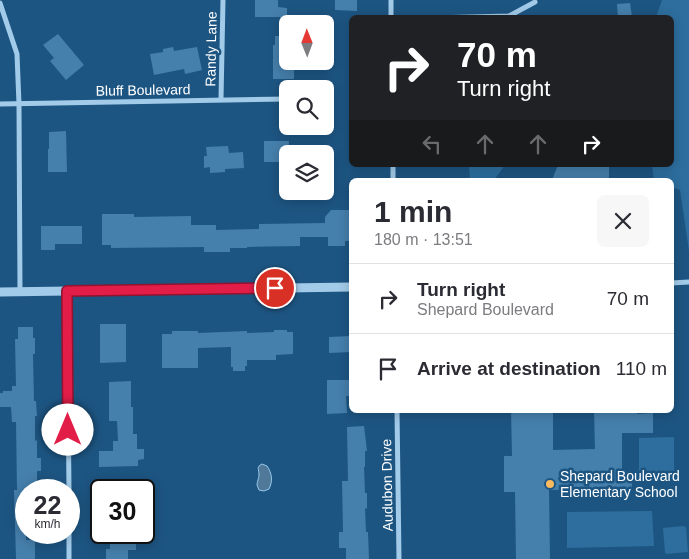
<!DOCTYPE html>
<html lang="en">
<head>
<meta charset="utf-8">
<style>
	body { margin:0; font-family:Helvetica,sans-serif; background:#f7f7f7; color:#2b2b33; height:100vh; display:flex; flex-direction:column; font-size:19px; white-space:nowrap }
	* { box-sizing:border-box; margin:0 }
	p { font-size:16px; color:#7c7c81 }
	.icon { flex:none; width:28px; height:28px; fill:none; stroke:currentColor; stroke-width:2; stroke-linecap:round; stroke-linejoin:round }
	.map { position:relative; flex:1; overflow:hidden }
	.drawer { position:absolute; left:349px; top:178px; width:325px; height:235px; display:flex; flex-direction:column; background:#fff; border-radius:8px; box-shadow:0 2px 12px #0003 }
	.drawer>* { flex:none }
	.guide { position:absolute; left:349px; top:15px; width:325px; height:152px; border-radius:8px; box-shadow:0 2px 12px #0003; background:#202124; color:#fff; overflow:hidden }
	.needle { width:32px; rotate:359deg }
	.fabs { position:absolute; left:279px; top:15px; display:grid; gap:10px }
	.fabs a { display:grid; place-items:center; width:55px; height:55px; border-radius:8px; background:#fff; box-shadow:0 2px 12px #0003; font-size:25px }
	.speed { position:absolute; left:15px; top:479px; display:flex; gap:10px; font-size:25px; font-weight:700; text-align:center }
	.speed>* { display:grid; place-content:center; width:65px; height:65px; border-radius:50%; background:#fff; box-shadow:0 2px 12px #0003; line-height:1 }
	.speed small { font-size:12px; font-weight:400 }
	.speed .limit { border:2px solid #111; border-radius:8px; background:#fff; color:#111 }
	.pin { position:absolute; display:grid; place-items:center; width:42px; height:42px; color:#fff; margin:-21px; border:2px solid #fff; border-radius:50%; box-shadow:0 1px 5px #0007 }
	.me { position:absolute; width:55px; margin:-28px; rotate:0deg; stroke-linejoin:round; filter:drop-shadow(0 0 4px #0008) }
	.turn { display:flex; align-items:center; gap:18px; height:105px; padding:0 25px; font-size:22px }
	.turn .icon { width:65px; height:65px; stroke-width:2.5 }
	.turn b { display:block; font-size:35px; line-height:42px }
	.lanes { display:flex; align-items:center; height:48px; padding:0 25px; background:#0003; justify-content:center; gap:25px; direction:ltr }
	.lanes .off { opacity:.35 }
	.round { display:grid; place-items:center; flex:none; width:52px; height:52px; border-radius:8px; background:#f7f7f7 }
	.headline { display:flex; align-items:center; justify-content:space-between; height:85px; padding:0 25px }
	h1 { font-size:30px; font-weight:800; line-height:38px }
	ul { padding:0; list-style:none }
	li { display:flex; align-items:center; gap:15px; height:70px; padding:0 25px; border-top:1px solid #e1e1e2 }
	li div { flex:1 }
	li b { display:block; font-size:19px }
	li em { font-style:normal }
	.map>svg:first-child { display:block }
	.green { fill:#2d6e9e }
	.water { fill:#507999; stroke:#96c8eb }
	.building { fill:#457fab }
	.lines { fill:none; stroke-linecap:round; stroke-linejoin:round }
	.minor { stroke:#a2cbe9; stroke-width:5 }
	.tertiary { stroke:#a2cbe9; stroke-width:9 }
	.route-casing { stroke:#92132f; stroke-width:12 }
	.route { stroke:#e11d48; stroke-width:9 }
	.poi-dot { fill:#f9ba61; stroke:#1d5582; stroke-width:2 }
	.labels { text-anchor:middle; dominant-baseline:central; stroke-width:5; stroke-linejoin:round; paint-order:stroke }
	.street-label { font-size:14px; fill:#fff; stroke:#1d5582 }
	.poi-label { font-size:14px; fill:#fff; stroke:#1d5582; text-anchor:start }
</style>
</head>
<body>
<div class="map">
<svg width="689" height="559" viewBox="0 0 689 559">
	<rect width="100%" height="100%" fill="#1d5582"/>
	<g class="green">
		<path d="M662 0H689V251L680 190 671 187V180H654L652 165H671V18L656 17Z"/>
		<path d="M469 165H505L494 180H470Z"/>
		<path d="M674 437V477H639V438Z"/>
		<path d="M652 511 654 546 567 548V512Z"/>
		<path d="M683 526 686 527 688 552 666 554 665 552 663 528Z"/>
	</g>
	<path class="water" d="M262 464 267 466C272 473 273 481 269 489L264 491 259 490 257 485C257 482 259 478 259 475 259 469 256 467 262 464Z"/>
	<g class="building">
		<path d="M255 0H278V7L287 8V17H255Z"/>
		<path d="M335 0H357V11L335 10Z"/>
		<path d="M630 3 632 17 618 18 617 4Z"/>
		<path d="M58 34 84 65 66 80 50 61 54 58 43 45Z"/>
		<path d="M275 36H288V61H291V65H294V79H273V45H275Z"/>
		<path d="M173 47 174 51 197 47 202 70 185 74 184 69 154 75 150 54 163 52V49Z"/>
		<path d="M66 131 67 172H48V149H49V132Z"/>
		<path d="M264 141H289L288 162H264Z"/>
		<path d="M228 146 229 153 243 152 244 168 225 169V172L210 173V167L204 168V156H207L206 147Z"/>
		<path d="M558 165 609 166V180H552Z"/>
		<path d="M331 210H351V241H345V246H328V237H300V246L247 247V248H230V252H204V247L111 248V245H102V214H134V217L191 216V225H216V230L259 229V224L325 223V217Z"/>
		<path d="M41 226H82V244H55V250H41Z"/>
		<path d="M100 324H126V362L100 363Z"/>
		<path d="M18 327H33V338H35V354H33L34 401H36L37 416H35V441L37 440V458H41V471H37V490H26V540H35V559H16L14 490H17L16 422H12L11 407H0V393H3V391H12V386H16L15 339H18Z"/>
		<path d="M274 330H287V332H293V354L276 355V360H247V366H245V371H233V367H231V347L198 348V368H162V334H172V331H198V333L247 331V333L274 332Z"/>
		<path d="M351 336V352L329 353V337Z"/>
		<path d="M327 380H351V396H346L347 413 327 414Z"/>
		<path d="M131 381V407H133V434H137V449H144V459L138 460V466L99 467V451H113V441H118L117 421H109V382Z"/>
		<path d="M511 410H553V450L595 449 594 410H637V414L653 413V433H622V472H632V489L549 490 550 559H516L515 492H504V456H512Z"/>
		<path d="M364 426 367 451H365V467H364L365 493H367V509L365 508 366 532H368L369 559H346V548H339V532H343L342 481H348L347 427Z"/>
		<path d="M110 535H136V550H128V559H106V549H110Z"/>
	</g>
	<g class="lines">
		<g class="minor">
			<path d="M391 0V18"/>
			<path d="M0 3 17 54 19 104 20 292"/>
			<path d="M432 18 509 16 535 2"/>
			<path d="M221 99 223 0"/>
			<path d="M0 104 288 99"/>
			<path d="M393 165V180"/>
			<path d="M671 283 689 282"/>
			<path d="M67 291 69 490"/>
			<path d="M397 410 399 559"/>
			<path d="M69 511V559"/>
		</g>
		<path class="tertiary" d="M0 292 351 287"/>
	</g>
	<g class="lines">
		<defs>
			<path id="route" d="M68 430 67 291 275 288"/>
		</defs>
		<use href="#route" class="route-casing"/>
		<use href="#route" class="route"/>
	</g>
	<circle class="poi-dot" cx="550" cy="484" r="5"/>
	<g class="labels">
		<g class="street-label">
			<text transform="translate(211 49) rotate(-89)">Randy Lane</text>
			<text transform="translate(143 90) rotate(-1)">Bluff Boulevard</text>
			<text transform="translate(387 485) rotate(-91)">Audubon Drive</text>
		</g>
		<g class="poi-label">
			<text x="560" y="476">Shepard Boulevard<tspan x="560" dy="16">Elementary School</tspan></text>
		</g>
	</g>
</svg>
<div class="fabs">
<a><svg class="needle" viewBox="-14 -14 28 28"><path d="M0-13l5 13h-10z" fill="#e53935"/><path d="M0 13l5-13h-10z" fill="#7c7c81"/></svg></a>
<a><svg class="icon" aria-label="search" viewBox="0 0 24 24"><circle cx="10" cy="10" r="6"/><path d="M15 15l6 6"/></svg></a>
<a><svg class="icon" aria-label="layers" viewBox="0 0 24 24"><path d="M12 4l9 5-9 5-9-5zM3 14l9 5 9-5"/></svg></a>
</div>
<div class="speed"><div>22<small>km/h</small></div><div class="limit">30</div></div>
<div class="pin" style="left:275px;top:288px;background:#d93025"><svg class="icon" aria-label="arrive" viewBox="0 0 24 24"><path d="M6 21V4h12l-3 4 3 4H6"/></svg></div>
<svg class="me" style="left:68px;top:430px" viewBox="-20 -20 40 40"><circle r="19" fill="#fff"/><path d="M0-13L10 11 0 6-10 11z" fill="#e11d48"/></svg>
<div class="guide">
<div class="turn"><svg class="icon" aria-label="right" viewBox="0 0 24 24"><path d="M7 20v-9h11M14 6l5 5-5 5"/></svg><div><b>70 m</b>Turn right</div></div>
<div class="lanes"><svg class="icon off" aria-label="left" viewBox="0 0 24 24"><path d="M17 20v-9H6M10 6l-5 5 5 5"/></svg><svg class="icon off" aria-label="ahead" viewBox="0 0 24 24"><path d="M12 20V5M6 11l6-6 6 6"/></svg><svg class="icon off" aria-label="ahead" viewBox="0 0 24 24"><path d="M12 20V5M6 11l6-6 6 6"/></svg><svg class="icon" aria-label="right" viewBox="0 0 24 24"><path d="M7 20v-9h11M14 6l5 5-5 5"/></svg></div>
</div>
<section class="drawer">
<div class="headline"><div><h1>1 min</h1><p>180 m · 13:51</p></div><a class="round"><svg class="icon" aria-label="close" viewBox="0 0 24 24"><path d="M6 6l12 12M18 6L6 18"/></svg></a></div>
<ul>
<li><svg class="icon" aria-label="right" viewBox="0 0 24 24"><path d="M7 20v-9h11M14 6l5 5-5 5"/></svg><div><b>Turn right</b><p>Shepard Boulevard</p></div><em>70 m</em></li>
<li><svg class="icon" aria-label="arrive" viewBox="0 0 24 24"><path d="M6 21V4h12l-3 4 3 4H6"/></svg><div><b>Arrive at destination</b></div><em>110 m</em></li>
</ul>
</section>
</div>
</body>
</html>
